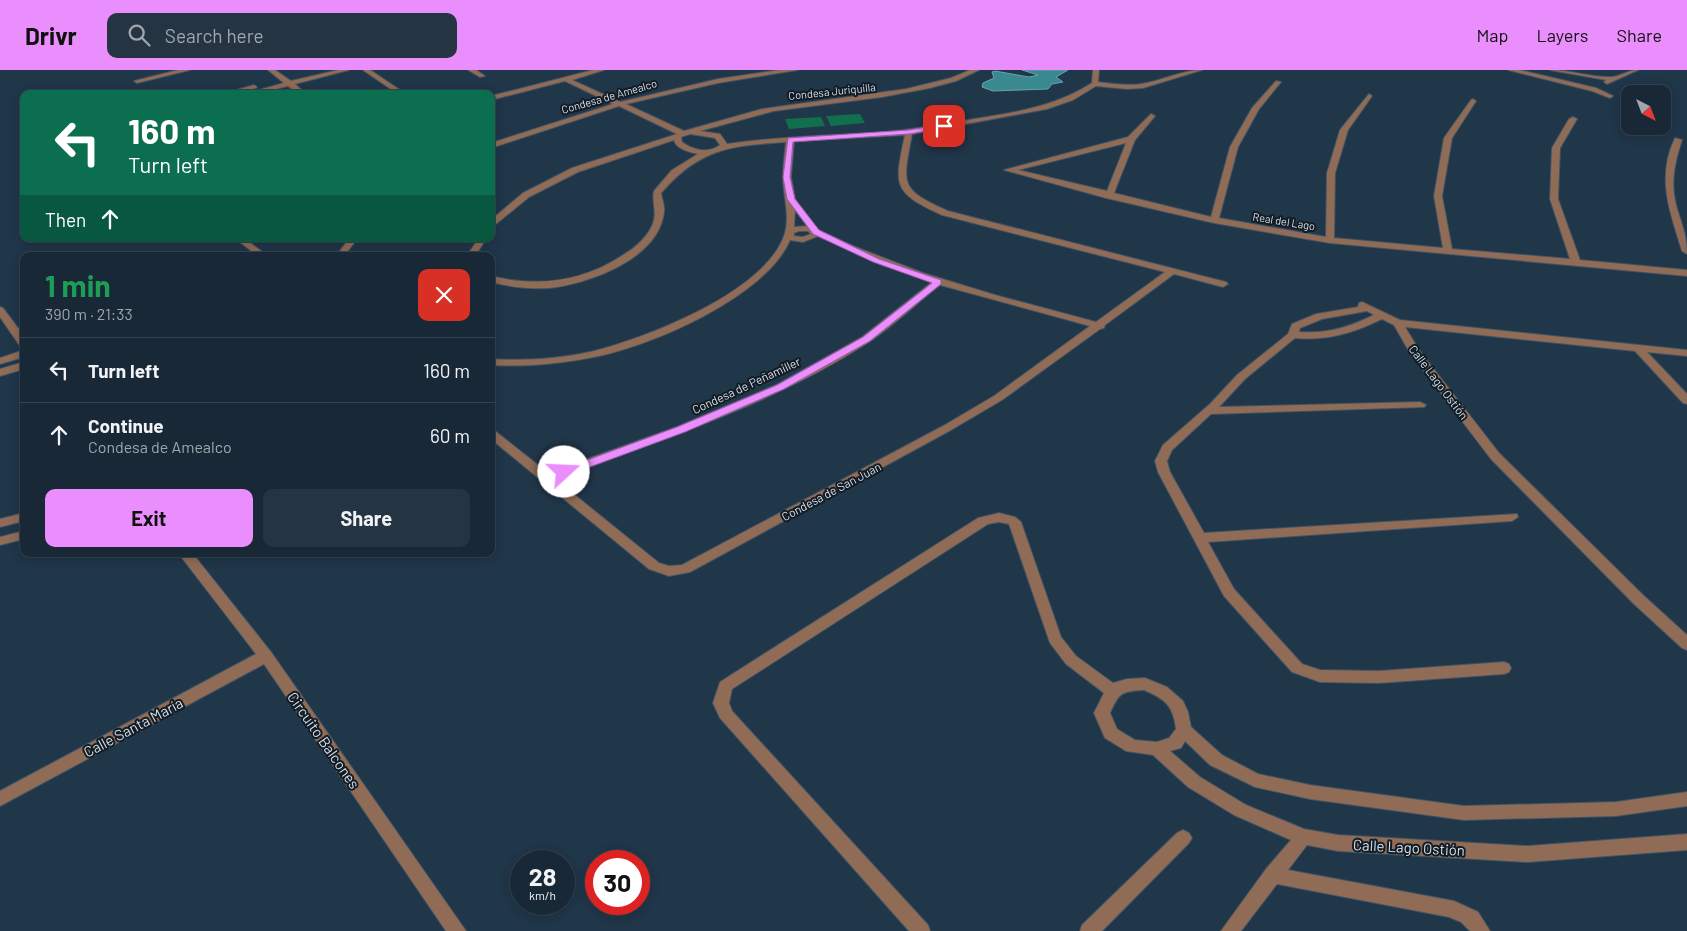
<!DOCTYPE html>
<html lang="en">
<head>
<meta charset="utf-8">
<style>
	body { margin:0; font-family:Barlow,sans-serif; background:#253442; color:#f1f3f6; height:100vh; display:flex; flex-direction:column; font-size:19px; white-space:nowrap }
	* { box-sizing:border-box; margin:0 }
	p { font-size:16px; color:#9fa6ad }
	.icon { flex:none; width:28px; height:28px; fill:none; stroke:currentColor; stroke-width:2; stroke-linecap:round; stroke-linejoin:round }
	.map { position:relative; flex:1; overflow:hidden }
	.drawer { position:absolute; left:20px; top:182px; width:475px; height:305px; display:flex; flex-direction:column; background:#182837; border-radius:10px; box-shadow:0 2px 12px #0003,0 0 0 1px #364452 }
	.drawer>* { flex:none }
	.hud { position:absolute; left:20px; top:20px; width:475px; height:152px; border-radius:10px; box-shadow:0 2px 12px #0003,0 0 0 1px #364452; background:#0b6e4f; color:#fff; overflow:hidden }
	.needle { width:32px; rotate:138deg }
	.tools { position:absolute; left:1621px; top:15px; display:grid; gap:10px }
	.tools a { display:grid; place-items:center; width:50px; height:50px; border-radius:10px; background:#182837; box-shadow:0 2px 12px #0003,0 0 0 1px #364452; font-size:25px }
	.speed { position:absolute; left:510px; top:780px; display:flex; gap:10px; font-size:25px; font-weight:700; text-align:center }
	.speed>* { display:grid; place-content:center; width:65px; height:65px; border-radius:50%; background:#182837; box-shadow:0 2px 12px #0003,0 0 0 1px #364452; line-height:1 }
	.speed small { font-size:12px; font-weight:400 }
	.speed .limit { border:8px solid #d22; background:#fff; color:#111 }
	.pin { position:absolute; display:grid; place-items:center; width:42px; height:42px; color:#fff; margin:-21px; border-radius:10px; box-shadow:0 2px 8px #0006 }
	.me { position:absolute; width:55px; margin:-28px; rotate:70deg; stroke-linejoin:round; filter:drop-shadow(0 0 4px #0008) }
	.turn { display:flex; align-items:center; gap:18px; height:105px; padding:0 25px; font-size:22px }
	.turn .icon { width:65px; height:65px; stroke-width:2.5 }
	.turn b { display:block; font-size:35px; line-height:42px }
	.then { display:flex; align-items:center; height:48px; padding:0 25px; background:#0003; gap:10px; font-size:19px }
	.round { display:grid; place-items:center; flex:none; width:52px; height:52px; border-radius:10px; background:#253442 }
	.headline { display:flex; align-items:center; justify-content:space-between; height:85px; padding:0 25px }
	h1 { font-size:30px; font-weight:700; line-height:38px; color:#1e9e55 }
	.cta { display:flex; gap:10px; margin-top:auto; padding:10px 25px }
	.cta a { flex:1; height:58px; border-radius:10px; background:#ea8dfd; color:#111; font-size:20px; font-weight:700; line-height:58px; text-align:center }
	.cta a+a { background:#253442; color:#f1f3f6 }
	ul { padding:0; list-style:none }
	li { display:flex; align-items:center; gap:15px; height:65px; padding:0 25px; border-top:1px solid #364452 }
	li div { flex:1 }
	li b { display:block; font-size:19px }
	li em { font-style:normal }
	header { display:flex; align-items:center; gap:30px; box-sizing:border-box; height:70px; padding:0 25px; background:#ea8dfd; color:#111 }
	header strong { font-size:24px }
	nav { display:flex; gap:28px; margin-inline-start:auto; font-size:18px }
	.search { width:350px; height:45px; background:#253442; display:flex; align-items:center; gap:12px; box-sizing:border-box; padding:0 18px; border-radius:10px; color:#9fa6ad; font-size:19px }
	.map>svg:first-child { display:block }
	.green { fill:#126f4d }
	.water { fill:#3a8890; stroke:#68a2ac }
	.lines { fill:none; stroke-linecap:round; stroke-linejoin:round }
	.minor-casing { stroke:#405466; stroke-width:2 }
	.minor { fill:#906b55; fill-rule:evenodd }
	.route { fill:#ea8dfd; stroke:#985ca4 }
	.labels { text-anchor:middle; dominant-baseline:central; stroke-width:4; stroke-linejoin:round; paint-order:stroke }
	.far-street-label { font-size:11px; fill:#d3dfec; stroke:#131c25 }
	.street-label { font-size:12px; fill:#d3dfec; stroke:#131c25 }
	.near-street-label { font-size:15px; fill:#d3dfec; stroke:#131c25 }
</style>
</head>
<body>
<header>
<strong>Drivr</strong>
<div class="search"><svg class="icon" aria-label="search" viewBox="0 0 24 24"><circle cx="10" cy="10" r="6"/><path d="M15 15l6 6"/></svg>Search here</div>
<nav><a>Map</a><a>Layers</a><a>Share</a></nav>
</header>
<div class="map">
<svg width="1687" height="861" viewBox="0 0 1687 861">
	<rect width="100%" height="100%" fill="#203649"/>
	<g class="green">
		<path d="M860 44 865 53 831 56 826 46Z"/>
		<path d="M821 47 825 56 789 59 785 49Z"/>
	</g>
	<path class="water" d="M1022 0H1068L1056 7 1063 12 1052 14 1048 19 993 21 982 17 983 13 994 8 992 2 995 1 1029 7 1038 5Z"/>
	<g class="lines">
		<defs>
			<g id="minor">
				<path d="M178 0H190L137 13 134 11Z"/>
				<path d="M268 0H275L291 11 338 0H349L295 14 306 24H298L288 16 256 24H244L284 13Z"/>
				<path d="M363 0H370L406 24H398Z"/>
				<path d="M468 0H476L485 6 480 7Z"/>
				<path d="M593 0H604L572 10 620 32 718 9 779 0H798L718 13 626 34 684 61 762 39 906 19 951 8 970 0H979L956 11 930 18 882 27 774 41 700 61 720 64 727 74C780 66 833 66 886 62 918 59 949 53 980 48 1019 42 1058 35 1092 13L1093 0H1099L1098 12C1113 14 1127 16 1141 14 1162 11 1181 0 1202 0L1143 18 1127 19 1096 16 1073 30 1047 39 912 64C903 114 898 119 948 141L1226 212 1228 214 1223 217 1174 204 1105 255 1104 258 1100 259 1002 330 951 360 690 502 669 506 649 499 491 369V360L495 361 548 403 677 357 776 315 862 267 932 212 881 194 818 166 803 172 790 170C766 227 648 278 589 288 557 294 524 297 491 295V289C524 291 558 289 590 282 645 269 767 222 785 163 790 144 783 125 783 106 783 95 785 83 786 72 730 76 700 78 661 123 662 129 665 136 664 142 659 189 588 214 549 218 530 219 510 217 491 212V206C536 217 581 212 620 187 632 180 644 171 651 158 659 143 651 133 654 121L672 100 698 84C689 82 676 79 674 70L578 102 529 127 491 158V150L523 123 572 98 677 64 619 36 491 78V73L613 34 565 11 491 30V26ZM690 64 715 68 720 75C708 84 693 80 682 72L681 67ZM905 65C894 116 892 122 942 145L1165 202 1096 252 995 225 923 203 853 176 818 160 795 129 791 107 794 71ZM795 140 807 156 794 157ZM799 161H808L811 164 803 167 794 166V163ZM940 215 1090 256 994 326 943 356 682 495 669 496 659 493 555 409C662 370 773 334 869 272 894 255 917 233 940 215Z"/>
				<path d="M1508 0H1520L1596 18 1613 26 1610 28 1592 21Z"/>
				<path d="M1550 0C1570 0 1594 8 1612 7 1621 6 1628 0 1638 0L1607 14 1604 12 1606 10Z"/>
				<path d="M1276 11 1281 12 1259 39 1238 77 1219 148 1326 167 1327 103 1340 60 1369 24 1372 26 1348 60 1335 103 1334 168 1443 178 1434 126 1444 68 1471 30 1473 29 1476 31 1452 68 1442 126 1452 179 1570 189 1550 129 1552 78 1569 49 1573 47 1577 49 1560 78 1558 129 1580 190 1687 200V206L1330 173 1214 153 1106 128 1004 100 1128 67 1151 44 1155 46 1135 70 1114 123 1211 147 1230 77 1252 38ZM1126 73 1107 121 1018 100Z"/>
				<path d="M254 15 257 17 256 18 235 24H222Z"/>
				<path d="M1675 68 1682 70C1675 91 1670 112 1676 135 1681 153 1687 164 1687 184L1682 181C1670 142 1656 108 1675 68Z"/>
				<path d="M236 169H245L268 186H258Z"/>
				<path d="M349 169H357L344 186H336Z"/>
				<path d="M478 169H486L475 186H467Z"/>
				<path d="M1362 232 1400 250 1687 280V286L1647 282 1687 324V334L1683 333 1635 281 1405 257 1419 280 1499 383 1644 526 1687 565V580L1682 578 1634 534 1491 389 1410 283 1394 255 1382 249C1353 263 1328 271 1295 268L1245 309 1219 337 1420 332 1426 335 1424 337 1211 344 1172 380 1167 391 1170 402 1204 463 1517 444 1518 447 1512 451 1208 472 1234 519 1302 594 1320 600 1379 601 1504 592 1509 594 1511 598 1509 602 1504 604 1379 613 1320 612 1292 602 1224 526 1158 402 1155 391 1163 375 1210 334 1237 305 1288 264 1292 254 1316 244 1358 237 1359 233ZM1367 241 1374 245C1349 257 1328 264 1299 262L1300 258 1322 249Z"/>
				<path d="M0 237 3 238 24 266V277L20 276 0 247Z"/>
				<path d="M24 280V287L0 294V288Z"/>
				<path d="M24 292V299L0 306V299Z"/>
				<path d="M24 443V451L0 457V449Z"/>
				<path d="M999 443 1015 447 1021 452 1061 567 1076 586 1113 613 1127 609 1145 608 1167 617 1183 631 1188 642 1191 657 1222 685 1258 704 1310 715 1464 736 1616 732 1687 722V736L1616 746 1464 750 1310 729 1255 717 1210 695 1185 671 1181 678 1170 681 1200 707 1246 735 1304 759 1338 765 1528 776 1687 764V780L1528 792 1338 781 1307 775 1288 800 1454 831 1478 842 1490 861H1470L1461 852 1449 847 1277 814 1241 861H1221L1266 799 1291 770 1234 745 1188 717 1153 685 1126 681 1105 668 1094 643 1104 623 1066 594 1050 573 1009 454 999 452 988 454 732 619 729 633 732 641 928 855 930 861H909L720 648 713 633 720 612 978 448ZM1144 620C1165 629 1173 635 1176 659L1169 668 1157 672 1135 670 1117 659 1110 643C1119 623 1121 621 1144 620Z"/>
				<path d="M24 461V469L0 475V467Z"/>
				<path d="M179 484H193L271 582 466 861H446L264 594 0 736V721L256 584Z"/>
				<path d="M1183 760 1189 763 1192 768 1189 773 1102 861H1080L1082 855 1177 763Z"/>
			</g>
		</defs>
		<use href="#minor" class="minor-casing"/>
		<use href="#minor" class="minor"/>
	</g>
	<path class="route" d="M944 54 947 58 909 64 793 72 790 107 795 129 819 160 879 189 941 210V214L870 271 784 319 685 362 568 405H560V400L677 357 777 315 863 267 932 213 873 192 813 164 787 129 783 107 788 68 909 60Z"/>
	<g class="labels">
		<g class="far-street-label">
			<text transform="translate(832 21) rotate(-6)">Condesa Juriquilla</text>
			<text transform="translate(609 26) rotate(-16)">Condesa de Amealco</text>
			<text transform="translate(1284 151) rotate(9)">Real del Lago</text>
		</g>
		<g class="street-label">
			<text transform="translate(1439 312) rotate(53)">Calle Lago Ostión</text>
			<text transform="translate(746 315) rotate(-25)">Condesa de Peñamiller</text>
			<text transform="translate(831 421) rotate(-28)">Condesa de San Juan</text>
		</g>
		<g class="near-street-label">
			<text transform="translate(133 657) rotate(-28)">Calle Santa María</text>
			<text transform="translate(324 670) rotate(55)">Circuito Balcones</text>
			<text transform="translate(1409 777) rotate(3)">Calle Lago Ostión</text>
		</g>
	</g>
</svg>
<div class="tools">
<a><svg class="needle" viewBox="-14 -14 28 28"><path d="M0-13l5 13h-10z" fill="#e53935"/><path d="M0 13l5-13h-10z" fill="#9fa6ad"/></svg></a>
</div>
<div class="speed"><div>28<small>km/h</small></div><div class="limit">30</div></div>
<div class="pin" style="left:944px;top:56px;background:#d93025"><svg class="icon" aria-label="arrive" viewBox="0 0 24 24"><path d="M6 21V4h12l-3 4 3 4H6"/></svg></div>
<svg class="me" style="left:564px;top:402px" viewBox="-20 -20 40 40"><circle r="19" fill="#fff"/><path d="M0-13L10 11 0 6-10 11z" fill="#ea8dfd"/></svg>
<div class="hud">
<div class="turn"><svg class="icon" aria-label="left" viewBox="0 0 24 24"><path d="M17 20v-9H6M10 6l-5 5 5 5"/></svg><div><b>160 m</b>Turn left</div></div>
<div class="then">Then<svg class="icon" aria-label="ahead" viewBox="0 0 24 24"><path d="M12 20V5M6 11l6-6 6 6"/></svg></div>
</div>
<section class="drawer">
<div class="headline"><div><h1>1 min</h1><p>390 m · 21:33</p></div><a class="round" style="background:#d93025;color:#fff"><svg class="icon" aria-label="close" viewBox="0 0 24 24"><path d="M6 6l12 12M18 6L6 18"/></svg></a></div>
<ul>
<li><svg class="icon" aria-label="left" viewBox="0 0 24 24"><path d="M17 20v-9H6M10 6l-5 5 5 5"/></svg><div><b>Turn left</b></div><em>160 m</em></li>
<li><svg class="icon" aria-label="ahead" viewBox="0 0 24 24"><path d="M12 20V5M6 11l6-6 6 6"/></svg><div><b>Continue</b><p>Condesa de Amealco</p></div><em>60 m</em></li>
</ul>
<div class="cta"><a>Exit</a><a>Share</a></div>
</section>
</div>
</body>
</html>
